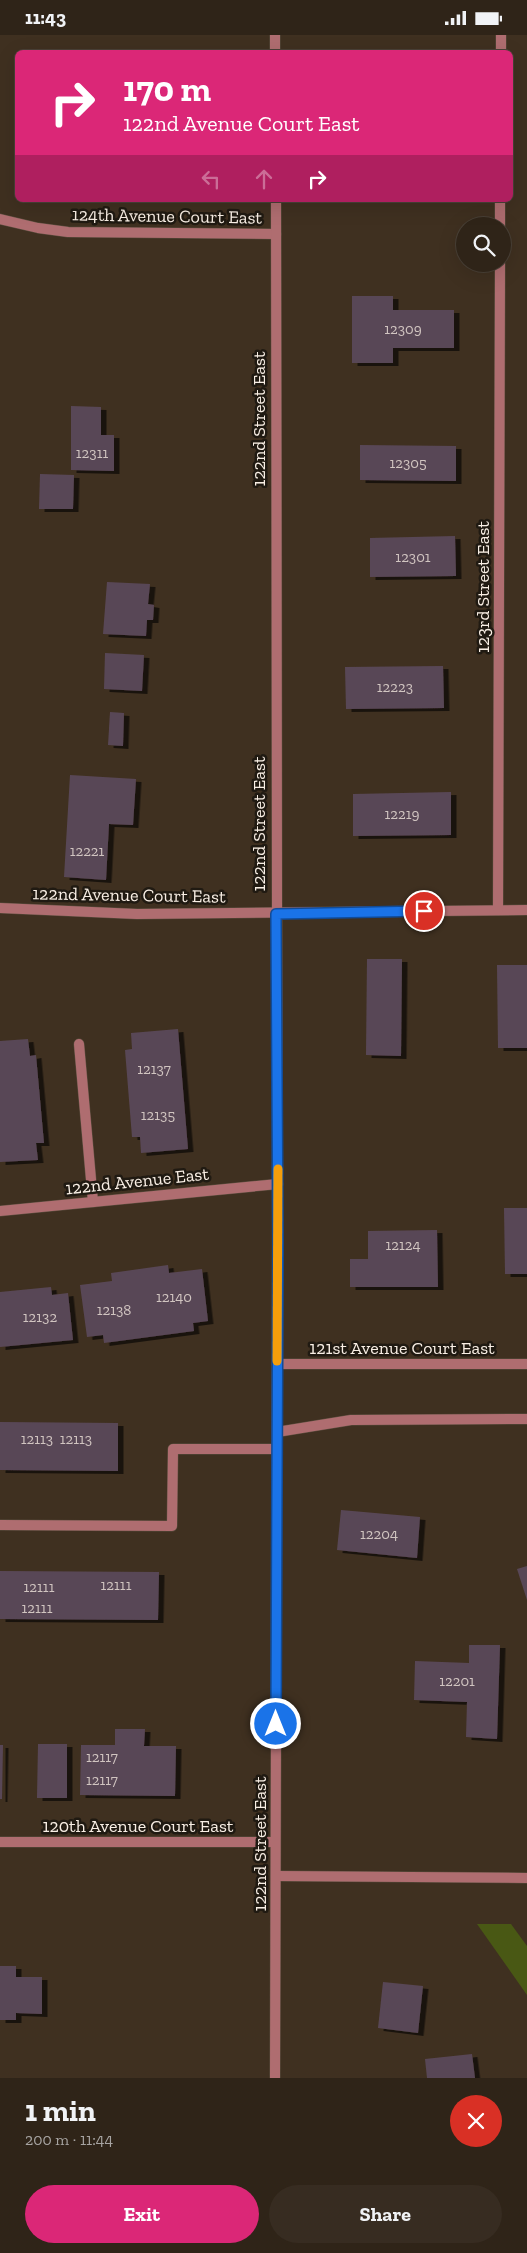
<!DOCTYPE html>
<html lang="en">
<head>
<meta charset="utf-8">
<style>
	body { margin:0; font-family:"Zilla Slab",serif; background:#372c21; color:#f1f3f6; height:100vh; display:flex; flex-direction:column; font-size:19px; white-space:nowrap }
	* { box-sizing:border-box; margin:0 }
	p { font-size:16px; color:#a7a4a2 }
	.icon { flex:none; width:28px; height:28px; fill:none; stroke:currentColor; stroke-width:2; stroke-linecap:round; stroke-linejoin:round }
	.map { position:relative; height:2043px; overflow:hidden }
	.sheet { display:flex; flex-direction:column; background:#2f2418; flex:1 }
	.sheet>* { flex:none }
	.banner { position:absolute; left:15px; top:15px; width:498px; height:152px; border-radius:8px; box-shadow:0 5px 20px #0002,0 0 0 1px #4a4137; background:#db2777; color:#fff; overflow:hidden }
	.tools { position:absolute; left:456px; top:182px; display:grid; gap:10px }
	.tools a { display:grid; place-items:center; width:55px; height:55px; border-radius:50%; background:#2f2418; box-shadow:0 5px 20px #0002,0 0 0 1px #4a4137; font-size:25px }
	.pin { position:absolute; display:grid; place-items:center; width:42px; height:42px; color:#fff; margin:-21px; border:2px solid #fff; border-radius:50%; box-shadow:0 1px 5px #0007 }
	.me { position:absolute; width:55px; margin:-28px; rotate:0deg; stroke-linejoin:round; filter:drop-shadow(0 0 4px #0008) }
	.turn { display:flex; align-items:center; gap:18px; height:105px; padding:0 25px; font-size:22px }
	.turn .icon { width:65px; height:65px; stroke-width:2.5 }
	.turn b { display:block; font-size:35px; line-height:42px }
	.lanes { display:flex; align-items:center; height:48px; padding:0 25px; background:#0003; justify-content:center; gap:25px; direction:ltr }
	.lanes .off { opacity:.35 }
	.round { display:grid; place-items:center; flex:none; width:52px; height:52px; border-radius:26px; background:#372c21 }
	.summary { display:flex; align-items:center; justify-content:space-between; height:85px; padding:0 25px }
	h1 { font-size:30px; font-weight:700; line-height:38px }
	.primary-button { display:flex; gap:10px; margin-top:auto; padding:10px 25px }
	.primary-button a { flex:1; height:58px; border-radius:30px; background:#db2777; color:#fff; font-size:20px; font-weight:700; line-height:58px; text-align:center }
	.primary-button a+a { background:#372c21; color:#f1f3f6 }
	.status { display:flex; justify-content:space-between; align-items:center; height:35px; padding:0 25px; background:#2f2418; direction:ltr }
	.status svg { height:14px; fill:currentColor }
	.map>svg:first-child { display:block }
	.green { fill:#495814 }
	.building { fill:#594756; filter:url(#shadow) }
	.lines { fill:none; stroke-linecap:round; stroke-linejoin:round }
	.service-casing { stroke:#5d4f40; stroke-width:11 }
	.minor-casing { stroke:#5d4f40; stroke-width:11 }
	.tertiary-casing { stroke:#5d4f40; stroke-width:11 }
	.service { stroke:#af6d70; stroke-width:10 }
	.minor { stroke:#af6d70; stroke-width:10 }
	.tertiary { stroke:#af6d70; stroke-width:10 }
	.route-casing { stroke:#114b97; stroke-width:12 }
	.route { stroke:#1a73e8; stroke-width:9 }
	.slow { stroke:#f59e0b; stroke-width:9 }
	.labels { text-anchor:middle; dominant-baseline:central; stroke-width:5; stroke-linejoin:round; paint-order:stroke }
	.number-label { font-size:15px; fill:#d1c5c1 }
	.street-label { font-size:18px; fill:#f9efe5; stroke:#201a12 }
</style>
</head>
<body>
<div class="status"><b>11:43</b><svg viewBox="0 0 49 12"><path d="M0 12V9h3v3zM5 12V6h3v6zM10 12V3h3v9zM15 12V0h3v12zM26 1h20v11H26zM47 4h2v5h-2z"/></svg></div>
<div class="map">
<svg width="527" height="2043" viewBox="0 0 527 2043">
	<defs>
		<filter id="shadow"><feDropShadow dx="5.5" dy="3" stdDeviation="0" flood-color="#0009"/></filter>
	</defs>
	<rect width="100%" height="100%" fill="#3f3020"/>
	<path class="green" d="M477 1889H511L527 1911V1960Z"/>
	<g class="building">
		<path d="M352 261H393V275H454V313H393V328H352Z"/>
		<path d="M71 371 101 372V400H114V436L71 435Z"/>
		<path d="M360 410 456 411V446L360 445Z"/>
		<path d="M40 439 74 440 73 474H39Z"/>
		<path d="M455 501 456 541 370 542V503Z"/>
		<path d="M107 547 150 549 148 569 154 570 153 585H147L146 601 103 599Z"/>
		<path d="M105 618 144 620 142 656 104 654Z"/>
		<path d="M443 631 444 673 346 674 345 632Z"/>
		<path d="M110 677 124 678 123 711 108 710Z"/>
		<path d="M70 740 136 744 133 790 109 789 106 845 64 842Z"/>
		<path d="M451 757V800L353 801V759Z"/>
		<path d="M367 924H402L401 1021 366 1020Z"/>
		<path d="M497 930H527V1013H498Z"/>
		<path d="M178 994 188 1114 141 1118 140 1102H132L125 1015 132 1014 131 998Z"/>
		<path d="M28 1004 30 1021 36 1020 44 1108H36L38 1125 0 1127V1006Z"/>
		<path d="M504 1173H527V1239H505Z"/>
		<path d="M437 1195 438 1252H350V1224H368V1196Z"/>
		<path d="M168 1230 169 1238 202 1234 208 1286 193 1288 194 1296 104 1308 103 1300 87 1302 80 1250 112 1246 111 1238Z"/>
		<path d="M51 1252 52 1260 68 1258 73 1305 0 1312V1257Z"/>
		<path d="M0 1387 118 1388V1436L0 1435Z"/>
		<path d="M341 1475 420 1482 417 1523 337 1515Z"/>
		<path d="M527 1531V1565L517 1534Z"/>
		<path d="M0 1536 159 1537 158 1585 0 1584Z"/>
		<path d="M469 1610H500L497 1704 466 1702 467 1667 414 1665 415 1626 469 1628Z"/>
		<path d="M115 1694H145L144 1711H176L175 1761 80 1760 81 1710H115Z"/>
		<path d="M38 1709H67V1763H37Z"/>
		<path d="M0 1710H3L2 1764H0Z"/>
		<path d="M0 1931H16V1942H42V1979L16 1978V1985H0Z"/>
		<path d="M383 1947 423 1951 418 1998 378 1993Z"/>
		<path d="M472 2019 475 2043H427L425 2024Z"/>
	</g>
	<g class="lines">
		<defs>
			<g id="service">
				<path d="M79 1009 93 1167"/>
				<path d="M277 1397 351 1385 527 1384"/>
				<path d="M0 1490 172 1491 173 1414H277"/>
			</g>
			<g id="minor">
				<path d="M501 18V0"/>
				<path d="M0 184 38 193 68 197 276 199"/>
				<path d="M500 191V165"/>
				<path d="M0 873 137 879 527 875"/>
				<path d="M498 875 500 229"/>
				<path d="M0 1176 278 1149"/>
				<path d="M277 1329H527"/>
				<path d="M0 1807H275"/>
				<path d="M277 1841 527 1843"/>
			</g>
			<g id="tertiary">
				<path d="M275 0V18"/>
				<path d="M275 2043C279 1417 277 791 276 165"/>
			</g>
		</defs>
		<use href="#service" class="service-casing"/>
		<use href="#minor" class="minor-casing"/>
		<use href="#tertiary" class="tertiary-casing"/>
		<use href="#service" class="service"/>
		<use href="#minor" class="minor"/>
		<use href="#tertiary" class="tertiary"/>
	</g>
	<g class="lines">
		<defs>
			<path id="route" d="M276 1689 278 1210 276 879 424 876"/>
		</defs>
		<use href="#route" class="route-casing"/>
		<use href="#route" class="route"/>
		<path class="slow" d="M277 1326 278 1134"/>
	</g>
	<g class="labels">
		<g class="number-label">
			<text x="403" y="294">12309</text>
			<text x="92" y="418">12311</text>
			<text x="408" y="428">12305</text>
			<text x="413" y="522">12301</text>
			<text x="395" y="652">12223</text>
			<text x="402" y="779">12219</text>
			<text x="87" y="816">12221</text>
			<text x="154" y="1034">12137</text>
			<text x="158" y="1080">12135</text>
			<text x="403" y="1210">12124</text>
			<text x="174" y="1262">12140</text>
			<text x="114" y="1275">12138</text>
			<text x="40" y="1282">12132</text>
			<text x="37" y="1404">12113</text>
			<text x="76" y="1404">12113</text>
			<text x="379" y="1499">12204</text>
			<text x="116" y="1550">12111</text>
			<text x="39" y="1552">12111</text>
			<text x="37" y="1573">12111</text>
			<text x="457" y="1646">12201</text>
			<text x="102" y="1722">12117</text>
			<text x="102" y="1745">12117</text>
		</g>
		<g class="street-label">
			<text transform="translate(167 181) rotate(1)">124th Avenue Court East</text>
			<text transform="translate(259 384) rotate(-90)">122nd Street East</text>
			<text transform="translate(483 552) rotate(-90)">123rd Street East</text>
			<text transform="translate(259 789) rotate(-90)">122nd Street East</text>
			<text transform="translate(129 860) rotate(1)">122nd Avenue Court East</text>
			<text transform="translate(137 1146) rotate(-6)">122nd Avenue East</text>
			<text x="402" y="1313">121st Avenue Court East</text>
			<text x="138" y="1791">120th Avenue Court East</text>
			<text transform="translate(260 1809) rotate(-90)">122nd Street East</text>
		</g>
	</g>
</svg>
<div class="tools">
<a><svg class="icon" aria-label="search" viewBox="0 0 24 24"><circle cx="10" cy="10" r="6"/><path d="M15 15l6 6"/></svg></a>
</div>
<div class="pin" style="left:424px;top:876px;background:#d93025"><svg class="icon" aria-label="arrive" viewBox="0 0 24 24"><path d="M6 21V4h12l-3 4 3 4H6"/></svg></div>
<svg class="me" style="left:276px;top:1689px" viewBox="-20 -20 40 40"><circle r="17" fill="#1a73e8" stroke="#fff" stroke-width="3"/><path d="M0-11L8 9 0 5-8 9z" fill="#fff"/></svg>
<div class="banner">
<div class="turn"><svg class="icon" aria-label="right" viewBox="0 0 24 24"><path d="M7 20v-9h11M14 6l5 5-5 5"/></svg><div><b>170 m</b>122nd Avenue Court East</div></div>
<div class="lanes"><svg class="icon off" aria-label="left" viewBox="0 0 24 24"><path d="M17 20v-9H6M10 6l-5 5 5 5"/></svg><svg class="icon off" aria-label="ahead" viewBox="0 0 24 24"><path d="M12 20V5M6 11l6-6 6 6"/></svg><svg class="icon" aria-label="right" viewBox="0 0 24 24"><path d="M7 20v-9h11M14 6l5 5-5 5"/></svg></div>
</div>
</div>
<section class="sheet">
<div class="summary"><div><h1>1 min</h1><p>200 m · 11:44</p></div><a class="round" style="background:#d93025;color:#fff"><svg class="icon" aria-label="close" viewBox="0 0 24 24"><path d="M6 6l12 12M18 6L6 18"/></svg></a></div>
<div class="primary-button"><a>Exit</a><a>Share</a></div>
</section>
</body>
</html>
